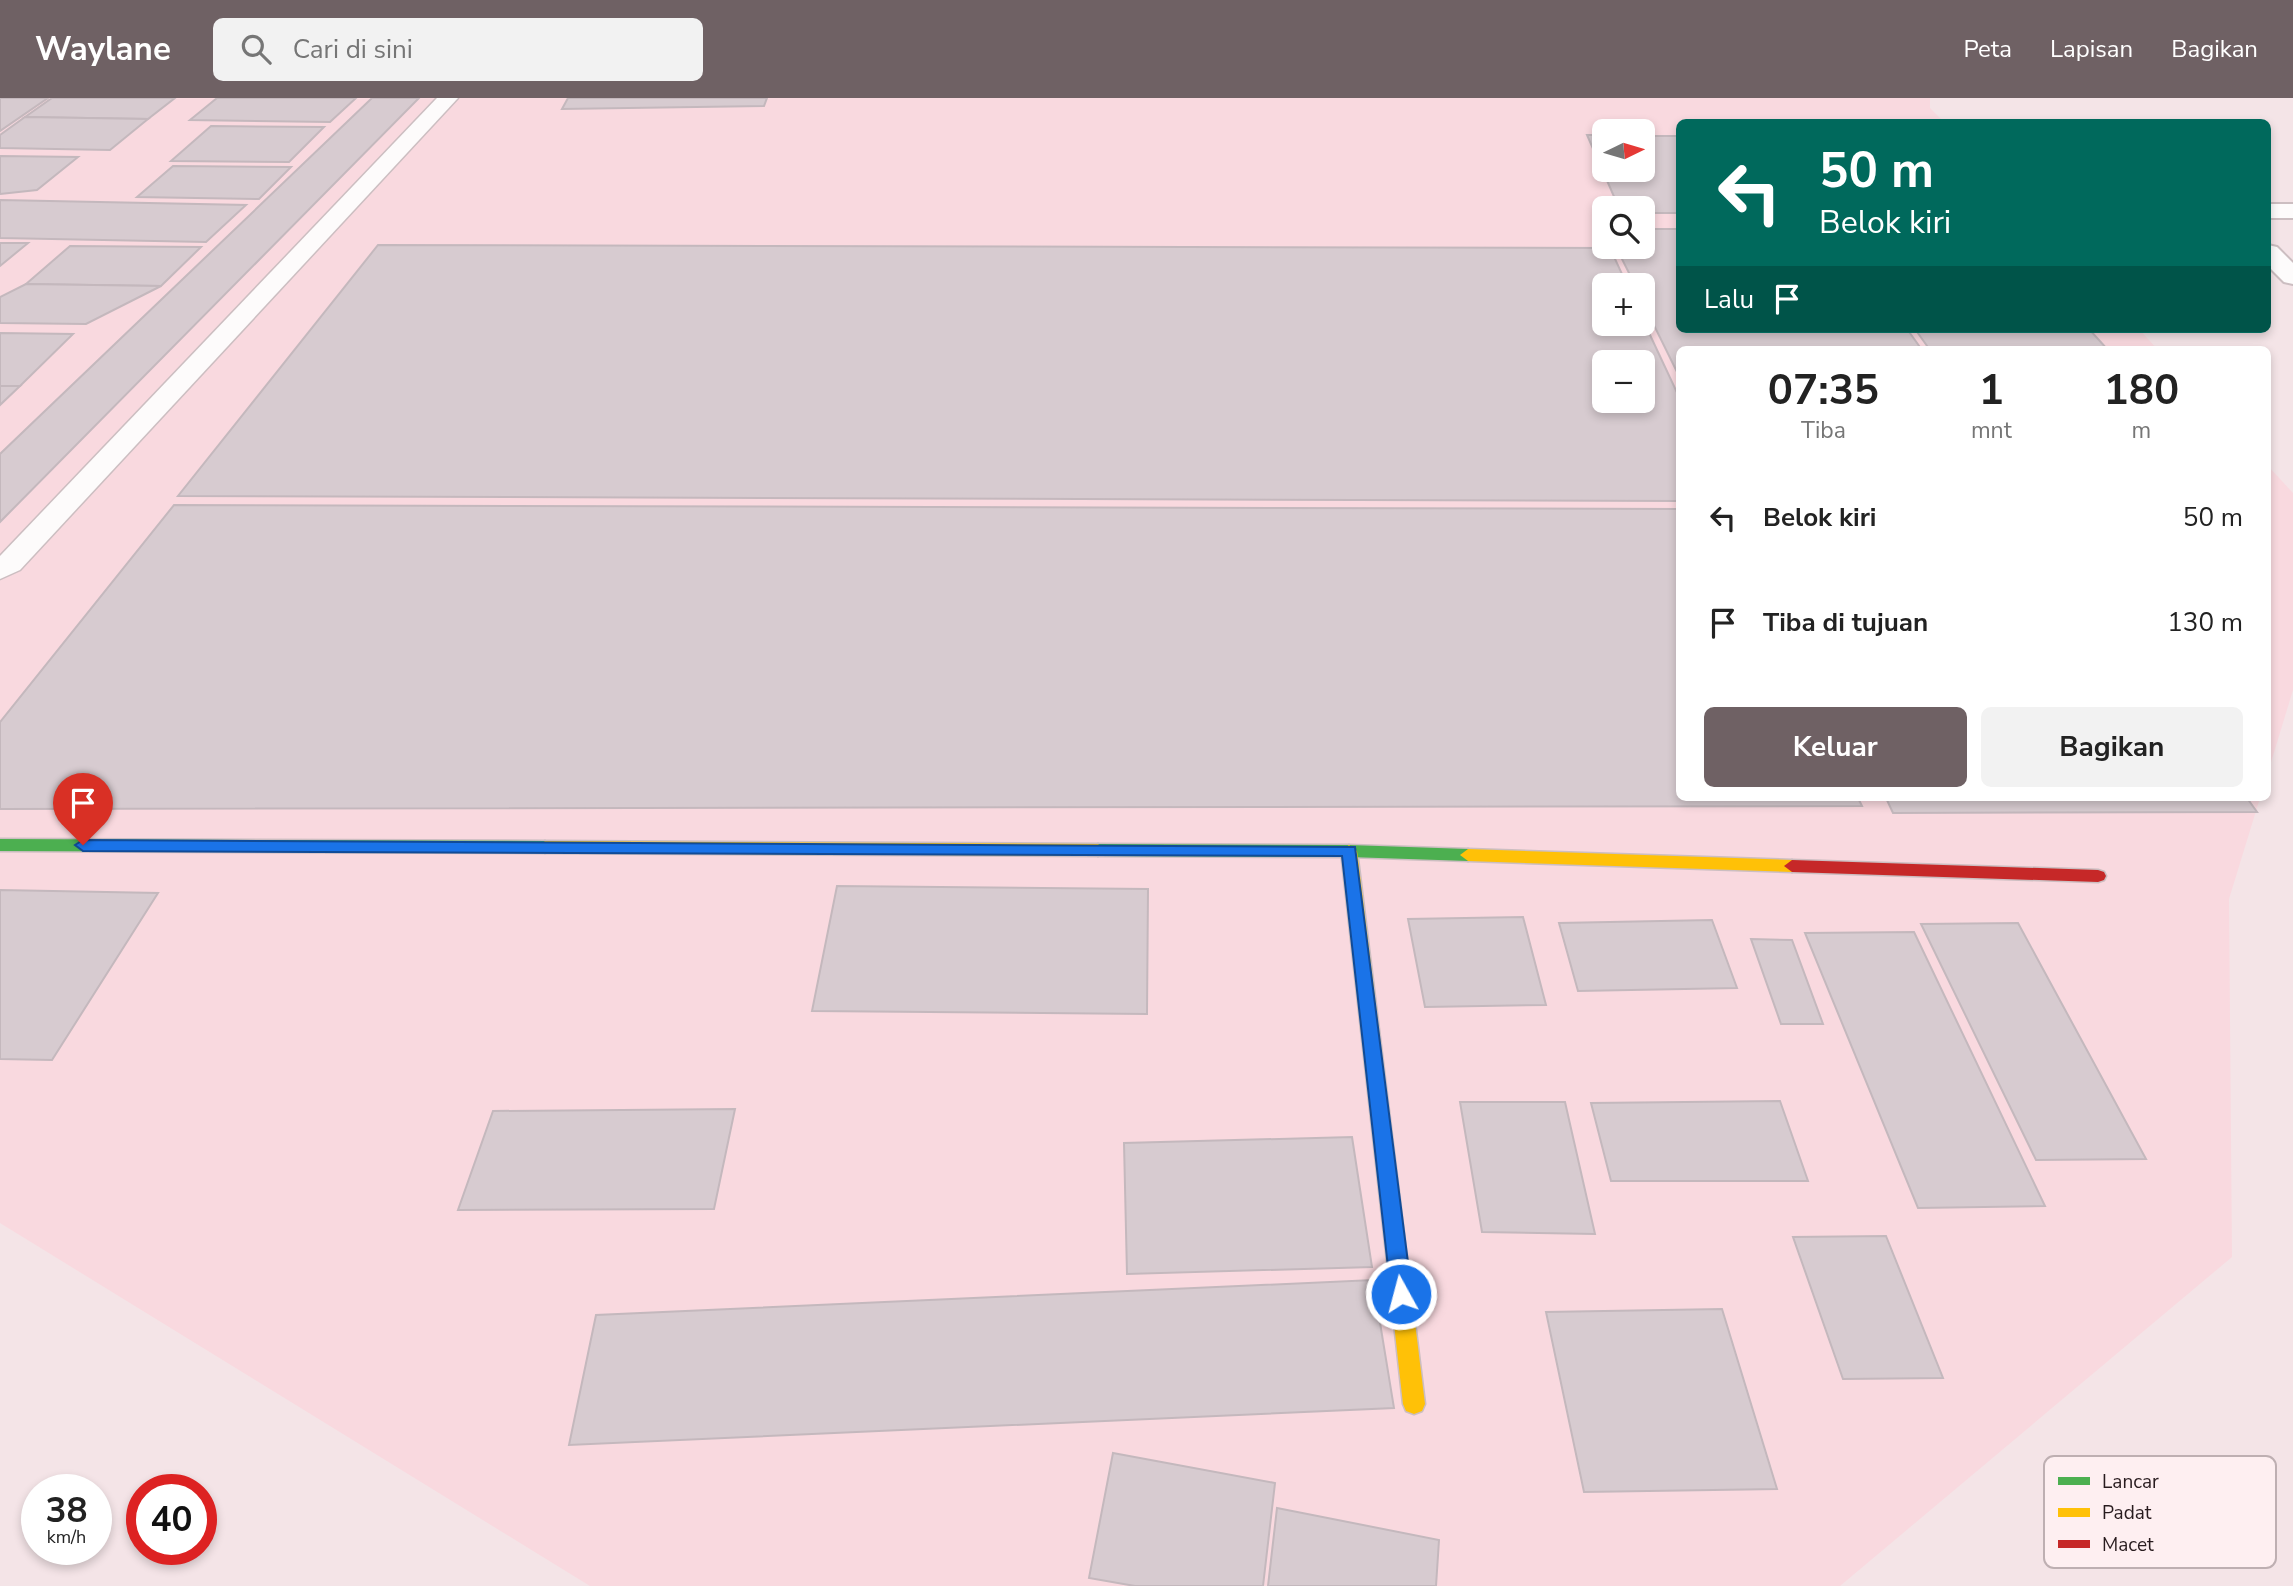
<!DOCTYPE html>
<html lang="id">
<head>
<meta charset="utf-8">
<style>
	body { margin:0; font-family:"Nunito Sans",sans-serif; background:#f2f2f2; color:#222; height:100vh; display:flex; flex-direction:column; font-size:26px; white-space:nowrap }
	* { box-sizing:border-box; margin:0 }
	p { font-size:23px; color:#767676 }
	.icon { flex:none; width:38px; height:38px; fill:none; stroke:currentColor; stroke-width:2; stroke-linecap:round; stroke-linejoin:round }
	.map { position:relative; flex:1; overflow:hidden }
	.details { position:absolute; left:1676px; top:248px; width:595px; height:455px; display:flex; flex-direction:column; background:#fff; border-radius:10px; box-shadow:0 4px 10px #0003 }
	.details>* { flex:none }
	.guide { position:absolute; left:1676px; top:21px; width:595px; height:214px; border-radius:10px; box-shadow:0 4px 10px #0003; background:#00695c; color:#fff; overflow:hidden }
	.needle { width:46px; rotate:85deg }
	.tools { position:absolute; left:1592px; top:21px; display:grid; gap:14px }
	.tools a { display:grid; place-items:center; width:63px; height:63px; border-radius:10px; background:#fff; box-shadow:0 4px 10px #0003; font-size:35px }
	.speed { position:absolute; left:21px; top:1376px; display:flex; gap:14px; font-size:35px; font-weight:700; text-align:center }
	.speed>* { display:grid; place-content:center; width:91px; height:91px; border-radius:50%; background:#fff; box-shadow:0 4px 10px #0003; line-height:1 }
	.speed small { font-size:18px; font-weight:400 }
	.speed .limit { border:10px solid #d22; background:#fff; color:#111 }
	.pin { position:absolute; display:grid; place-items:center; width:60px; height:60px; color:#fff; margin:-72px -30px; border-radius:50% 50% 50% 0; rotate:-45deg; box-shadow:0 0 7px #0007 }
	.pin .icon { rotate:45deg }
	.me { position:absolute; width:77px; margin:-38px; rotate:353deg; stroke-linejoin:round; filter:drop-shadow(0 0 5px #0008) }
	.turn { display:flex; align-items:center; gap:24px; height:147px; padding:0 28px; font-size:32px }
	.turn .icon { width:91px; height:91px; stroke-width:2.5 }
	.turn b { display:block; font-size:49px; line-height:60px }
	.then { display:flex; align-items:center; height:66px; padding:0 28px; background:#0003; gap:14px; font-size:26px }
	.eta { display:flex; justify-content:space-evenly; align-items:center; height:119px; text-align:center }
	.eta b { font-size:42px; font-weight:700; line-height:49px }
	.action { display:flex; gap:14px; margin-top:auto; padding:14px 28px }
	.action a { flex:1; height:80px; border-radius:10px; background:#6f6164; color:#fff; font-size:28px; font-weight:700; line-height:80px; text-align:center }
	.action a+a { background:#f2f2f2; color:#222 }
	ul { padding:0; list-style:none }
	li { display:flex; align-items:center; gap:21px; height:105px; padding:0 28px }
	li div { flex:1 }
	li b { display:block; font-size:26px }
	li em { font-style:normal }
	header { display:flex; align-items:center; gap:42px; box-sizing:border-box; height:98px; padding:0 35px; background:#6f6164; color:#fff }
	header strong { font-size:33px }
	nav { display:flex; gap:38px; margin-inline-start:auto; font-size:24px }
	.search { width:490px; height:63px; background:#f2f2f2; display:flex; align-items:center; gap:18px; box-sizing:border-box; padding:0 24px; border-radius:10px; color:#767676; font-size:26px }
	.map>svg:first-child { display:block }
	.built { fill:#f9d9df; fill-rule:evenodd }
	.building { fill:#d7cbd0; stroke:#c4b8bd; stroke-width:2; fill-rule:evenodd }
	.lines { fill:none; stroke-linecap:round; stroke-linejoin:round }
	.lane-casing { stroke:#ccbec1; stroke-width:3 }
	.street-casing { stroke:#ccbec1; stroke-width:4 }
	.fast-casing { stroke:#ccbec1; stroke-width:3 }
	.slow-casing { stroke:#ccbec1; stroke-width:3 }
	.jam-casing { stroke:#ccbec1; stroke-width:3 }
	.lane { fill:#fdfbfb; fill-rule:evenodd }
	.street { fill:#fdfbfb; fill-rule:evenodd }
	.fast { fill:#4caf50; fill-rule:evenodd }
	.slow { fill:#ffc107; fill-rule:evenodd }
	.jam { fill:#c62828; fill-rule:evenodd }
	.route { fill:#1a73e8; stroke:#114b97; stroke-width:2 }
	.key { fill:#feeff1; stroke:#beafb2; stroke-width:2 }
	.key-label { font-size:19px; fill:#281b1e }
</style>
</head>
<body>
<header>
<strong>Waylane</strong>
<div class="search"><svg class="icon" aria-label="search" viewBox="0 0 24 24"><circle cx="10" cy="10" r="6"/><path d="M15 15l6 6"/></svg>Cari di sini</div>
<nav><a>Peta</a><a>Lapisan</a><a>Bagikan</a></nav>
</header>
<div class="map">
<svg width="2293" height="1488" viewBox="0 0 2293 1488">
	<rect width="100%" height="100%" fill="#f4e4e7"/>
	<g class="built">
		<path d="M0 0H1930V10L1944 24H1680V231H2139L2158 252H1680V700H2260L2229 801 2232 1159 1840 1488H590L0 1125ZM1605 33H1643V72H1605ZM1605 110H1643V149H1605ZM1605 187H1643V226H1605ZM1605 264H1643V303H1605Z"/>
		<path d="M2268 368 2293 395V592L2268 674Z"/>
	</g>
	<g class="building">
		<path d="M0 0H48L0 33Z"/>
		<path d="M52 0H175L148 21 25 19Z"/>
		<path d="M217 0H356L330 24 190 22Z"/>
		<path d="M372 0H419L0 424V356Z"/>
		<path d="M568 0H767L764 8 562 11Z"/>
		<path d="M25 19 148 21 110 52 0 50V37Z"/>
		<path d="M211 28 324 29 289 64 171 63Z"/>
		<path d="M1587 37H1605V72H1643V38H1680V115H1643V110H1619Z"/>
		<path d="M0 58 78 59 37 92 0 96Z"/>
		<path d="M173 68 291 69 259 101 137 99Z"/>
		<path d="M0 102 246 107 206 144 0 140Z"/>
		<path d="M1643 131H1680V231H1907L1922 252H1680V280L1643 205V187H1635L1616 149H1643Z"/>
		<path d="M0 145H28L0 168Z"/>
		<path d="M378 147 1610 150 1627 187H1605V226H1643V222L1680 301V403L178 398ZM1605 264H1643V303H1605Z"/>
		<path d="M70 148 201 149 161 188 26 186Z"/>
		<path d="M26 186 161 188 86 226 0 225V199Z"/>
		<path d="M1915 231H2089L2108 252H1930Z"/>
		<path d="M0 235 73 236 20 288H0Z"/>
		<path d="M0 288H20L0 307Z"/>
		<path d="M174 407 1680 411V700H1858L1862 708 0 711V624Z"/>
		<path d="M1886 700H2247L2257 714 1893 715Z"/>
		<path d="M837 788 1148 791 1147 916 812 913Z"/>
		<path d="M0 792 158 795 52 962 0 961Z"/>
		<path d="M1523 819 1546 907 1425 909 1408 821Z"/>
		<path d="M1712 822 1737 890 1578 893 1559 825Z"/>
		<path d="M2018 825 2146 1061 2036 1062 1921 826Z"/>
		<path d="M1914 834 2045 1108 1918 1110 1805 835Z"/>
		<path d="M1751 841 1792 842 1823 926H1781Z"/>
		<path d="M1780 1003 1808 1083H1611L1591 1005Z"/>
		<path d="M1460 1004H1565L1595 1136 1482 1134Z"/>
		<path d="M735 1011 714 1111 458 1112 493 1013Z"/>
		<path d="M1352 1039 1372 1169 1127 1176 1124 1045Z"/>
		<path d="M1886 1138 1943 1280 1843 1281 1793 1139Z"/>
		<path d="M1373 1182 1394 1310 569 1347 596 1217Z"/>
		<path d="M1722 1211 1777 1391 1584 1394 1546 1214Z"/>
		<path d="M1113 1355 1275 1385 1263 1488H1135L1089 1480Z"/>
		<path d="M1277 1410 1439 1442 1436 1488H1268Z"/>
	</g>
	<g class="lines">
		<defs>
			<path id="lane" d="M437 0H458L20 472 0 481V458Z"/>
			<g id="street">
				<rect x="2268" y="106" width="25" height="14"/>
				<path d="M2268 147 2277 149 2293 165V186L2284 184 2268 168Z"/>
			</g>
			<g id="fast">
				<path d="M0 741 545 743 553 749 545 755 0 753Z"/>
				<path d="M1098 746 1349 747 1468 751 1476 757 1468 763 1349 759 1098 758 1090 752Z"/>
			</g>
			<g id="slow">
				<path d="M545 743 1098 746 1106 752 1098 758 545 755 537 749Z"/>
				<path d="M1349 747 1357 753 1425 1306 1422 1313 1414 1316 1406 1313 1403 1306 1341 753Z"/>
				<path d="M1468 751 1792 762 1800 768 1792 774 1468 763 1460 757Z"/>
			</g>
			<path id="jam" d="M1792 762 2098 772 2104 774 2106 778 2104 782 2098 784 1792 774 1784 768Z"/>
		</defs>
		<use href="#lane" class="lane-casing"/>
		<use href="#street" class="street-casing"/>
		<use href="#fast" class="fast-casing"/>
		<use href="#slow" class="slow-casing"/>
		<use href="#jam" class="jam-casing"/>
		<use href="#lane" class="lane"/>
		<use href="#street" class="street"/>
		<use href="#fast" class="fast"/>
		<use href="#slow" class="slow"/>
		<use href="#jam" class="jam"/>
	</g>
	<path class="route" d="M83 742 1355 749 1412 1196 1409 1202 1401 1205 1394 1202 1391 1196 1342 758 83 753 75 747Z"/>
	<rect x="2044" y="1358" width="232" height="112" rx="10" class="key"/>
	<rect x="2058" y="1379" width="32" height="8" fill="#4caf50"/>
	<rect x="2058" y="1410" width="32" height="9" fill="#ffc107"/>
	<rect x="2058" y="1442" width="32" height="8" fill="#c62828"/>
	<g class="key-label">
		<text x="2102" y="1390">Lancar</text>
		<text x="2102" y="1421">Padat</text>
		<text x="2102" y="1453">Macet</text>
	</g>
</svg>
<div class="tools">
<a><svg class="needle" viewBox="-14 -14 28 28"><path d="M0-13l5 13h-10z" fill="#e53935"/><path d="M0 13l5-13h-10z" fill="#767676"/></svg></a>
<a><svg class="icon" aria-label="search" viewBox="0 0 24 24"><circle cx="10" cy="10" r="6"/><path d="M15 15l6 6"/></svg></a>
<a>+</a>
<a>−</a>
</div>
<div class="speed"><div>38<small>km/h</small></div><div class="limit">40</div></div>
<div class="pin" style="left:83px;top:747px;background:#d93025"><svg class="icon" aria-label="arrive" viewBox="0 0 24 24"><path d="M6 21V4h12l-3 4 3 4H6"/></svg></div>
<svg class="me" style="left:1401px;top:1196px" viewBox="-20 -20 40 40"><circle r="17" fill="#1a73e8" stroke="#fff" stroke-width="3"/><path d="M0-11L8 9 0 5-8 9z" fill="#fff"/></svg>
<div class="guide">
<div class="turn"><svg class="icon" aria-label="left" viewBox="0 0 24 24"><path d="M17 20v-9H6M10 6l-5 5 5 5"/></svg><div><b>50 m</b>Belok kiri</div></div>
<div class="then">Lalu<svg class="icon" aria-label="arrive" viewBox="0 0 24 24"><path d="M6 21V4h12l-3 4 3 4H6"/></svg></div>
</div>
<section class="details">
<div class="eta">
<div><b>07:35</b><p>Tiba</p></div>
<div><b>1</b><p>mnt</p></div>
<div><b>180</b><p>m</p></div>
</div>
<ul>
<li><svg class="icon" aria-label="left" viewBox="0 0 24 24"><path d="M17 20v-9H6M10 6l-5 5 5 5"/></svg><div><b>Belok kiri</b></div><em>50 m</em></li>
<li><svg class="icon" aria-label="arrive" viewBox="0 0 24 24"><path d="M6 21V4h12l-3 4 3 4H6"/></svg><div><b>Tiba di tujuan</b></div><em>130 m</em></li>
</ul>
<div class="action"><a>Keluar</a><a>Bagikan</a></div>
</section>
</div>
</body>
</html>
